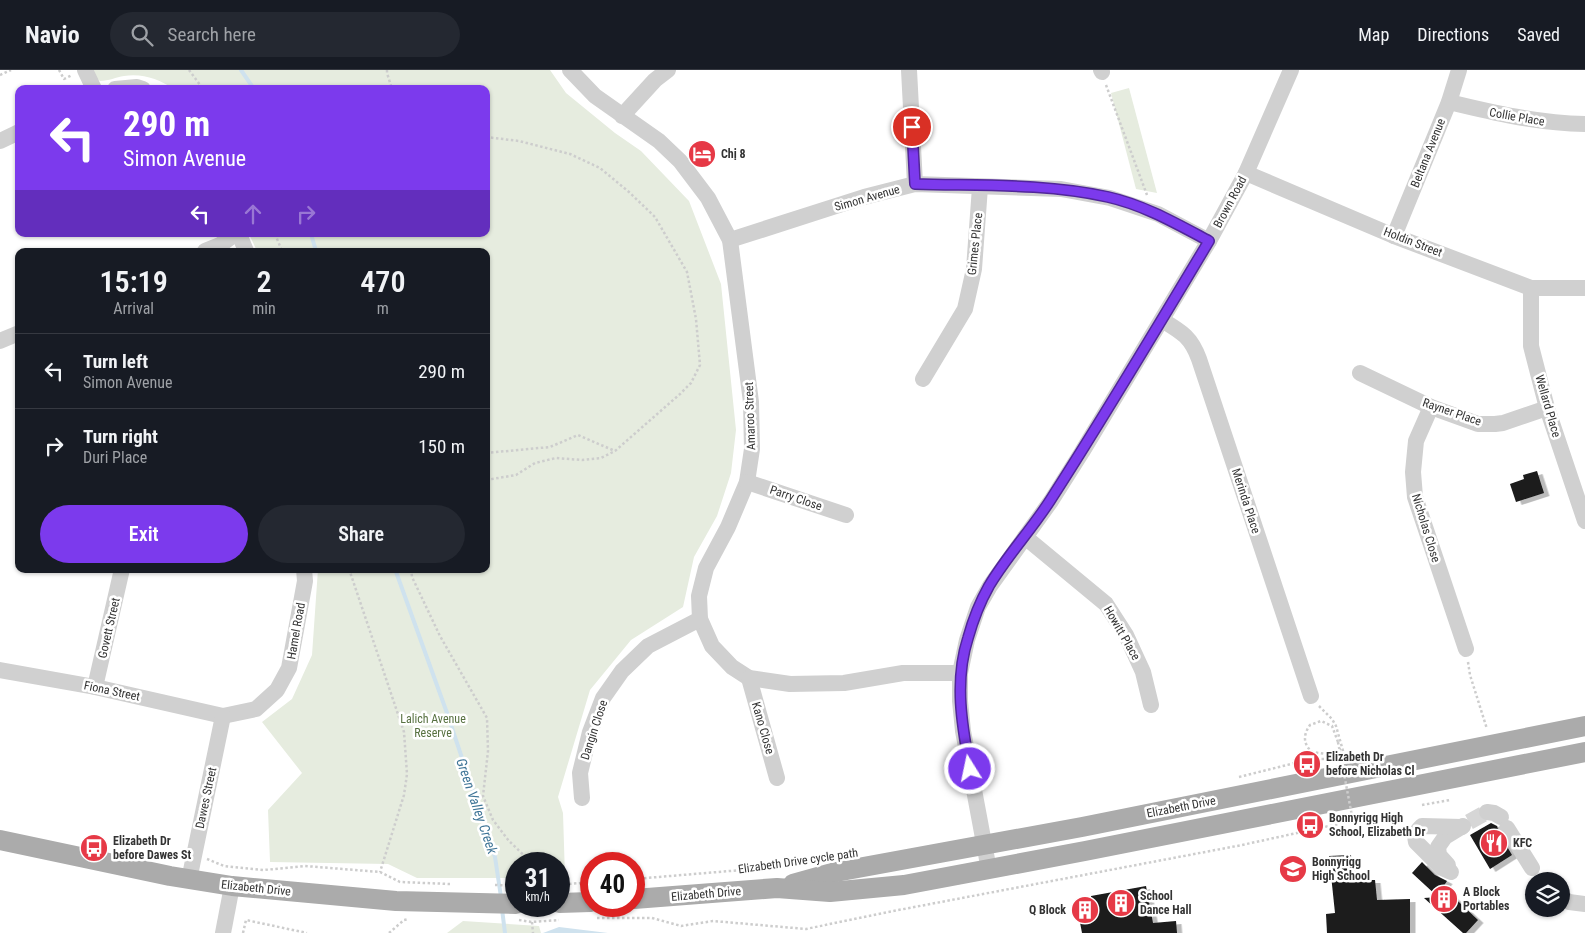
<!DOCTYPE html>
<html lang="en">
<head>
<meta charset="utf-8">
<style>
	body { margin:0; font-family:"Roboto Condensed",sans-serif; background:#242831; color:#f1f3f6; height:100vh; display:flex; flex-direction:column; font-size:19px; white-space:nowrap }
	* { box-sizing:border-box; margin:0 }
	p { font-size:16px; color:#9ea1a6 }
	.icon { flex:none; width:28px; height:28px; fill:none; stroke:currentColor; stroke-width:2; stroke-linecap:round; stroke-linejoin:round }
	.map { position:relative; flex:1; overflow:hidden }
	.panel { position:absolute; left:15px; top:178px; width:475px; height:325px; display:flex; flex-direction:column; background:#171b24; border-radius:10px; box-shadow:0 1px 4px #0004 }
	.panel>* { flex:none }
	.guide { position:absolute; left:15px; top:15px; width:475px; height:152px; border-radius:10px; box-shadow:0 1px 4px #0004; background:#7c3aed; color:#fff; overflow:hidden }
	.buttons { position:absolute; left:1525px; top:802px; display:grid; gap:10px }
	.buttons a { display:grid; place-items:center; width:45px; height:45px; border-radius:50%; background:#171b24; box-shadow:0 1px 4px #0004; font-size:25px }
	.speed { position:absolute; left:505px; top:782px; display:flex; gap:10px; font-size:25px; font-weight:700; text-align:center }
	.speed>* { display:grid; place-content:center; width:65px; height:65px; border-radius:50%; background:#171b24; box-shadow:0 1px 4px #0004; line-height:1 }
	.speed small { font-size:12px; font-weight:400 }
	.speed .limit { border:8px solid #d22; background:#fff; color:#111 }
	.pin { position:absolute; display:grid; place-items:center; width:42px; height:42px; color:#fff; margin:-21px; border:2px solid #fff; border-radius:50%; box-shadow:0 1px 5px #0007 }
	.me { position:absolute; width:55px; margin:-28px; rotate:350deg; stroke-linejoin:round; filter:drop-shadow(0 0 4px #0008) }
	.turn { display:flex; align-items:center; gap:18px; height:105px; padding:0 25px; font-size:22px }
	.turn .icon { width:65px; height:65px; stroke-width:2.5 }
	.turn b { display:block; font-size:35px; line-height:42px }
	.lanes { display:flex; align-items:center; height:48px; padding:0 25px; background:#0003; justify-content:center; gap:25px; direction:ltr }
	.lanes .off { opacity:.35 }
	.eta { display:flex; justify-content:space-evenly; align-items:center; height:85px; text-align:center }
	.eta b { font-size:30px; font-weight:600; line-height:35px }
	.action { display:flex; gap:10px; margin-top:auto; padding:10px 25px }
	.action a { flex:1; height:58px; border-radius:30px; background:#7c3aed; color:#fff; font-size:20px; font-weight:600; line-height:58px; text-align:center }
	.action a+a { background:#242831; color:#f1f3f6 }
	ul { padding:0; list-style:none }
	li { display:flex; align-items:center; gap:15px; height:75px; padding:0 25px; border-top:1px solid #363941 }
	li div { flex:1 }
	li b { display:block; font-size:19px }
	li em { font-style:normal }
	header { display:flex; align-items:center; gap:30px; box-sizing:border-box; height:70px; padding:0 25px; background:#171b24; border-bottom:1px solid #363941 }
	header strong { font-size:24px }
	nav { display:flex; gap:28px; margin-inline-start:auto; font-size:18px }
	.search { width:350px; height:45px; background:#242831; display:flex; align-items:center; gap:12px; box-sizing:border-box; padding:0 18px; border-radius:28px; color:#9ea1a6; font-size:19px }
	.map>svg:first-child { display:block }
	.green { fill:#e6ecdf }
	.water { fill:#cfe2ee }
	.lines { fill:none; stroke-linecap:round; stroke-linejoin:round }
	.stream { stroke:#cfe2ee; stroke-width:4 }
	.building { fill:#1a1a1a; filter:url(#shadow) }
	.minor-tunnel { stroke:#d6d6d6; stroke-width:16; stroke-dasharray:16 8; stroke-linecap:butt }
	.path { stroke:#cdcdcd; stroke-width:2.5; stroke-dasharray:2.5 2.5; stroke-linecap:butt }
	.minor { stroke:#d0d0d0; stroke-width:16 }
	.major { stroke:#ababab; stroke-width:20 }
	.path-bridge { stroke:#cdcdcd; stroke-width:2.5; stroke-dasharray:2.5 2.5; stroke-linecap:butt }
	.route-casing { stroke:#51269a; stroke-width:12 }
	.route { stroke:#7c3aed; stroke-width:9 }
	.labels { text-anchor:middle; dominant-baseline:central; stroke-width:5; stroke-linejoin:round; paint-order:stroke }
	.street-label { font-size:12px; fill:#333; stroke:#fff }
	.poi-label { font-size:12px; font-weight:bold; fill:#333; stroke:#fff; text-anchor:start }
	.park-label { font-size:12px; fill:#56703f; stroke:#fff }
	.water-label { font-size:14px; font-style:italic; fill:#3f7597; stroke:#fff }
</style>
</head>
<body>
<header>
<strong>Navio</strong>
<div class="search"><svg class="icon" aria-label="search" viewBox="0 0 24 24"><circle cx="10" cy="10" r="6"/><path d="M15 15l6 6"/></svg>Search here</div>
<nav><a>Map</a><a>Directions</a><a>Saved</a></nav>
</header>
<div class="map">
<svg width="1585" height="863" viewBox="0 0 1585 863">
	<defs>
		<filter id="shadow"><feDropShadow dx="5.5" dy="3" stdDeviation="0" flood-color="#0004"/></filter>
	</defs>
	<rect width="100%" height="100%" fill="#fff"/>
	<g class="green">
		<path d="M92 0H550L566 23 615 63 641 81 689 131 721 214 736 360 731 403 717 446 694 487 683 537 631 570 590 620 558 727 563 743 565 807H559V794H516V808H417L388 794 270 792 268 740 302 703 262 652 292 629 312 585 318 499H486V181H257L249 164H486V19H174C159 9 142 3 124 6 116 7 109 11 100 11L95 7Z"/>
		<path d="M1129 18 1157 123 1136 119 1111 23Z"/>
		<path d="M463 851 539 856 541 863H447Z"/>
	</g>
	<path class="water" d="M559 857 608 863H543Z"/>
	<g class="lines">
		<g class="stream">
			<path d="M241 0 254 19"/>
			<path d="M311 164 316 181"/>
			<path d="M395 499 447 643 495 787 501 827"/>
			<path d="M502 839 505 863"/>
		</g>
	</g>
	<g class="building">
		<path d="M1537 401 1544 423 1516 432 1510 414 1524 409 1523 405Z"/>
		<path d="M1491 753 1497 756 1499 763 1512 785 1490 799 1470 765Z"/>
		<path d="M1351 785 1353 810H1375L1377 830 1410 829V863H1327L1326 844 1335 843 1329 786Z"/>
		<path d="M1422 792 1435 805 1447 811 1443 817 1478 850 1466 863H1463L1424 828 1438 827 1412 803Z"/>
		<path d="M1146 816 1153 853 1176 851 1177 863H1082L1076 831 1091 828V826Z"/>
	</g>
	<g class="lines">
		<path class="minor-tunnel" d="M1469 752 1487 742"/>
		<g class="path">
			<path d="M59 0 64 9 72 5"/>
			<path d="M189 0 203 19"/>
			<path d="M387 0V3L392 19"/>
			<path d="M0 5 11 0"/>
			<path d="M1106 15 1147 125"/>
			<path d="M486 67 519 71 570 84 600 98 629 122 655 147 687 202 696 249 700 295 691 313 680 324 615 381 601 388 582 390 556 388 535 393 516 405 486 410"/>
			<path d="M275 164 282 181"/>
			<path d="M486 383 550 377 578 365 615 381"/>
			<path d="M349 499 404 662 407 704 404 725 380 802"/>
			<path d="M411 499 412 507 440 566 487 648 488 681 483 726 493 750 509 771 533 794"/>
			<path d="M1468 592 1470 605 1487 659"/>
			<path d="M1319 636 1332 649 1336 656 1345 688"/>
			<path d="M1338 672 1332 656 1321 651 1310 655C1303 665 1303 674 1312 682L1326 684 1341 679"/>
			<path d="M1239 707 1291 694 1305 689H1333"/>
			<path d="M1422 735 1450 730"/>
			<path d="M146 782 169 787 179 785"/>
			<path d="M207 789 224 796 264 800 305 796 380 802 400 812 450 814"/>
			<path d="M634 809 742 800 816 789"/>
			<path d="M495 815 516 816"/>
			<path d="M559 815 591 812"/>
			<path d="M597 848H652L681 856 713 851 806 859 888 842 1242 775 1352 751"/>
			<path d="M519 850 532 852 559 850"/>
			<path d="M532 852 533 863"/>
			<path d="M243 863 246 850 307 863"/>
			<path d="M389 863 404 850 409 849"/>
		</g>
		<g class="minor">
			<path d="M85 0 94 19"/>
			<path d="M570 0 595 26 659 71 680 91 708 128 730 170 751 332 752 379 747 412 728 457 706 498 699 526 700 549 712 576 732 597 749 608 790 614 844 613 903 603H960"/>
			<path d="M909 0 915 114"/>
			<path d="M1101 0 1102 2"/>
			<path d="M115 19 137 17 143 19"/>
			<path d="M1449 32C1494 43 1538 53 1585 54"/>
			<path d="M622 46 655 10 668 0"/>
			<path d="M0 71 19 62"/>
			<path d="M1246 103 1394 166 1531 218H1585"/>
			<path d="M239 164 246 181"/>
			<path d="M1394 166 1449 32 1459 0"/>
			<path d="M730 170 864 127 915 114 1061 119 1110 128 1158 144 1209 171"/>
			<path d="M205 181 220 175 235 164"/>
			<path d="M1531 218V276L1547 338 1585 451"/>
			<path d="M1162 250C1182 262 1191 267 1199 289L1311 626"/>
			<path d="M0 271 19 263"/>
			<path d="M1360 303 1431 337 1478 354H1495L1503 353 1547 338"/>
			<path d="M923 309 965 239 974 199 980 117"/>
			<path d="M1431 337 1416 371 1413 402 1415 427 1466 579"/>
			<path d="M747 412 846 445"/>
			<path d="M1025 467 1106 534 1126 565 1143 602 1151 635"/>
			<path d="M0 600 95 617 223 646 256 639 277 620 289 598 305 511 304 499"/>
			<path d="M749 608 777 708"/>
			<path d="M95 617 122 499"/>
			<path d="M582 728 580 703 590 662 603 628 622 601 648 576 700 549"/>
			<path d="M1487 742 1494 743 1501 747"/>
			<path d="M1507 758 1532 798"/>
			<path d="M1448 795 1439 785 1438 777 1445 767 1463 756"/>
			<path d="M989 800 963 661 960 631V603L967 570 978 537 990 516 1051 431 1082 382 1209 171 1246 103 1291 0"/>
			<path d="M1451 802 1442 798 1416 772C1414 764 1417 761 1422 756L1462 757"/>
			<path d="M189 810 223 646"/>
			<path d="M1561 827 1569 832 1585 834"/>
			<path d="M223 863 232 816"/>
		</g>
		<g class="major">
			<path d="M0 770 170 806 232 816 396 831 516 834"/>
			<path d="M793 814 836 802 1082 757 1585 656"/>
			<path d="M634 829 777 818 830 822 904 815 1085 781 1585 682"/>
			<path d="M559 833 591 832"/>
		</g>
		<path class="path-bridge" d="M1338 672 1352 746"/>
	</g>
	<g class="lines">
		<defs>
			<path id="route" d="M912 57 915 114C979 116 1045 113 1108 127 1144 135 1177 154 1209 171 1158 256 1107 342 1053 426 1034 457 1008 484 989 516 980 532 973 550 968 568 954 611 962 656 970 699"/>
		</defs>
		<use href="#route" class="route-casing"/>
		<use href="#route" class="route"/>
	</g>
	<defs>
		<symbol id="hotel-disc" viewBox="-11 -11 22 22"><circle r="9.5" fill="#e63946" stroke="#fff"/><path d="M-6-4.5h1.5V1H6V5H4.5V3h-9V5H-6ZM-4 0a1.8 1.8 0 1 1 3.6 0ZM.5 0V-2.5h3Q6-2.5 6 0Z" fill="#fff"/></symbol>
		<symbol id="bus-disc" viewBox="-11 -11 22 22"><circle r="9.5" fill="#e63946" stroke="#fff"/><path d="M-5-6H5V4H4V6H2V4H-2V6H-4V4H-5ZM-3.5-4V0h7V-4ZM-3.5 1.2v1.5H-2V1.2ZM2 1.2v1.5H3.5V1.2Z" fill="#fff"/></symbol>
		<symbol id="restaurant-disc" viewBox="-11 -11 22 22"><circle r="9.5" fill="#e63946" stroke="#fff"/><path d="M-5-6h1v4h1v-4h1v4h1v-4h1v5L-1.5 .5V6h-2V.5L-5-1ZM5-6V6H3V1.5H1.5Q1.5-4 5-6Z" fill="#fff"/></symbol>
		<symbol id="school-disc" viewBox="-11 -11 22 22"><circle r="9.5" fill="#e63946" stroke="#fff"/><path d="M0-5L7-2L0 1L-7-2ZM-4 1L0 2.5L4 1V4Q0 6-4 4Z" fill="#fff"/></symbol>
		<symbol id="building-disc" viewBox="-11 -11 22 22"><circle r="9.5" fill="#e63946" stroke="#fff"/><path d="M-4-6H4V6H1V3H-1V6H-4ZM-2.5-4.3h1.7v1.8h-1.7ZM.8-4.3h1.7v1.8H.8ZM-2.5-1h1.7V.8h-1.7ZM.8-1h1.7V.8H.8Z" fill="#fff"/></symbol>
	</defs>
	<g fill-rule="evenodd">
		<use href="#hotel-disc" x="686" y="68" width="32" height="32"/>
		<use href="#bus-disc" x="1291" y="678" width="32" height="32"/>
		<use href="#bus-disc" x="1294" y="739" width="32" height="32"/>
		<use href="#restaurant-disc" x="1478" y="757" width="32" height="32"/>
		<use href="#bus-disc" x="78" y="762" width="32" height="32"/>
		<use href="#school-disc" x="1277" y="783" width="32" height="32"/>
		<use href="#building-disc" x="1428" y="813" width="32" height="32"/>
		<use href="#building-disc" x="1105" y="817" width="32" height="32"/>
		<use href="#building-disc" x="1069" y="824" width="32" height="32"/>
	</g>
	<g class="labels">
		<g class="street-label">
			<text transform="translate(1517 47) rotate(10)">Collie Place</text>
			<text transform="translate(1428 83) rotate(-68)">Beltana Avenue</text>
			<text transform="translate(867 128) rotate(-16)">Simon Avenue</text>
			<text transform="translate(1230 132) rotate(-62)">Brown Road</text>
			<text transform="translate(1413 172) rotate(21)">Holdin Street</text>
			<text transform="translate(975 174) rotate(-84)">Grimes Place</text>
			<text transform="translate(1548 336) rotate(74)">Wellard Place</text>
			<text transform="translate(1452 342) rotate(19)">Rayner Place</text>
			<text transform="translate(750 346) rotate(-92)">Amaroo Street</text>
			<text transform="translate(796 428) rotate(19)">Parry Close</text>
			<text transform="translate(1246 431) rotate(72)">Merinda Place</text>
			<text transform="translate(1426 458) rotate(73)">Nicholas Close</text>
			<text transform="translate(109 558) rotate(-77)">Govett Street</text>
			<text transform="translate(296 561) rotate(-80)">Hamel Road</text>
			<text transform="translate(1122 563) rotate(60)">Howitt Place</text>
			<text transform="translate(112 621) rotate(12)">Fiona Street</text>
			<text transform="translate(763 658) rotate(74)">Kano Close</text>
			<text transform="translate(594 660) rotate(-72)">Dangin Close</text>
			<text transform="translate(206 728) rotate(-78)">Dawes Street</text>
			<text transform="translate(1181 737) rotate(-11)">Elizabeth Drive</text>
			<text transform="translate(798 791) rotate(-8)">Elizabeth Drive cycle path</text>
			<text transform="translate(256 818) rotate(6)">Elizabeth Drive</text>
			<text transform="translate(706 824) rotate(-5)">Elizabeth Drive</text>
		</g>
		<g class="poi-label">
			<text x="721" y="84">Chị 8</text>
			<text x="1326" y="687">Elizabeth Dr<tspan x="1326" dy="14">before Nicholas Cl</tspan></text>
			<text x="1329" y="748">Bonnyrigg High<tspan x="1329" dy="14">School, Elizabeth Dr</tspan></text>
			<text x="113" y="771">Elizabeth Dr<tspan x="113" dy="14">before Dawes St</tspan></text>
			<text x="1513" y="773">KFC</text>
			<text x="1312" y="792">Bonnyrigg<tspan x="1312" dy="14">High School</tspan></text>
			<text x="1463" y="822">A Block<tspan x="1463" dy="14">Portables</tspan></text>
			<text x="1140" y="826">School<tspan x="1140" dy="14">Dance Hall</tspan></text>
			<text x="1066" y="840" text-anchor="end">Q Block</text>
		</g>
		<g class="park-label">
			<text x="433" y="649">Lalich Avenue<tspan x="433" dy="14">Reserve</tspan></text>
		</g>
		<g class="water-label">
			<text transform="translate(477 736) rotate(71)">Green Valley Creek</text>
		</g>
	</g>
</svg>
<div class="buttons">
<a><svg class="icon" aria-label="layers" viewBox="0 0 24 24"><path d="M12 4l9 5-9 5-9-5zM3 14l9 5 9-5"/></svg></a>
</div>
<div class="speed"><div>31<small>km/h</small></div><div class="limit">40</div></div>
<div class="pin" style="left:912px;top:57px;background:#d93025"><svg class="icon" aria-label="arrive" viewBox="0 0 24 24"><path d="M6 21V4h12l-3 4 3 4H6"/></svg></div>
<svg class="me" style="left:970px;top:699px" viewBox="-20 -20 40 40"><circle r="17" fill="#7c3aed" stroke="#fff" stroke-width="3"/><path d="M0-11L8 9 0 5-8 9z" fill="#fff"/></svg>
<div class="guide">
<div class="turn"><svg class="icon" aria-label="left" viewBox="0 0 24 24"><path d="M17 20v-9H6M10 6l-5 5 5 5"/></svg><div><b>290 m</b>Simon Avenue</div></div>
<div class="lanes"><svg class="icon" aria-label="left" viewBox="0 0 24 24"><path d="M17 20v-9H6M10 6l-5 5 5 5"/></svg><svg class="icon off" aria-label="ahead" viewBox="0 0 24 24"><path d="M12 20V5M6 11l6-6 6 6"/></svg><svg class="icon off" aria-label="right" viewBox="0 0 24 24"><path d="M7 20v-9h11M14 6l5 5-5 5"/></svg></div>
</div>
<section class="panel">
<div class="eta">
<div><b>15:19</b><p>Arrival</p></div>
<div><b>2</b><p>min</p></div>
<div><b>470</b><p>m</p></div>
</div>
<ul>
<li><svg class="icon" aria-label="left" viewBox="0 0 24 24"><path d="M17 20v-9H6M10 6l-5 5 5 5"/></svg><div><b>Turn left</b><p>Simon Avenue</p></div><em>290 m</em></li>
<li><svg class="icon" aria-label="right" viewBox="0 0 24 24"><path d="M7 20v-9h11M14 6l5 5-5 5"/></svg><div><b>Turn right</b><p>Duri Place</p></div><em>150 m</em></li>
</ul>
<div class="action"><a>Exit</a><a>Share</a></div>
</section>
</div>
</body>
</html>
